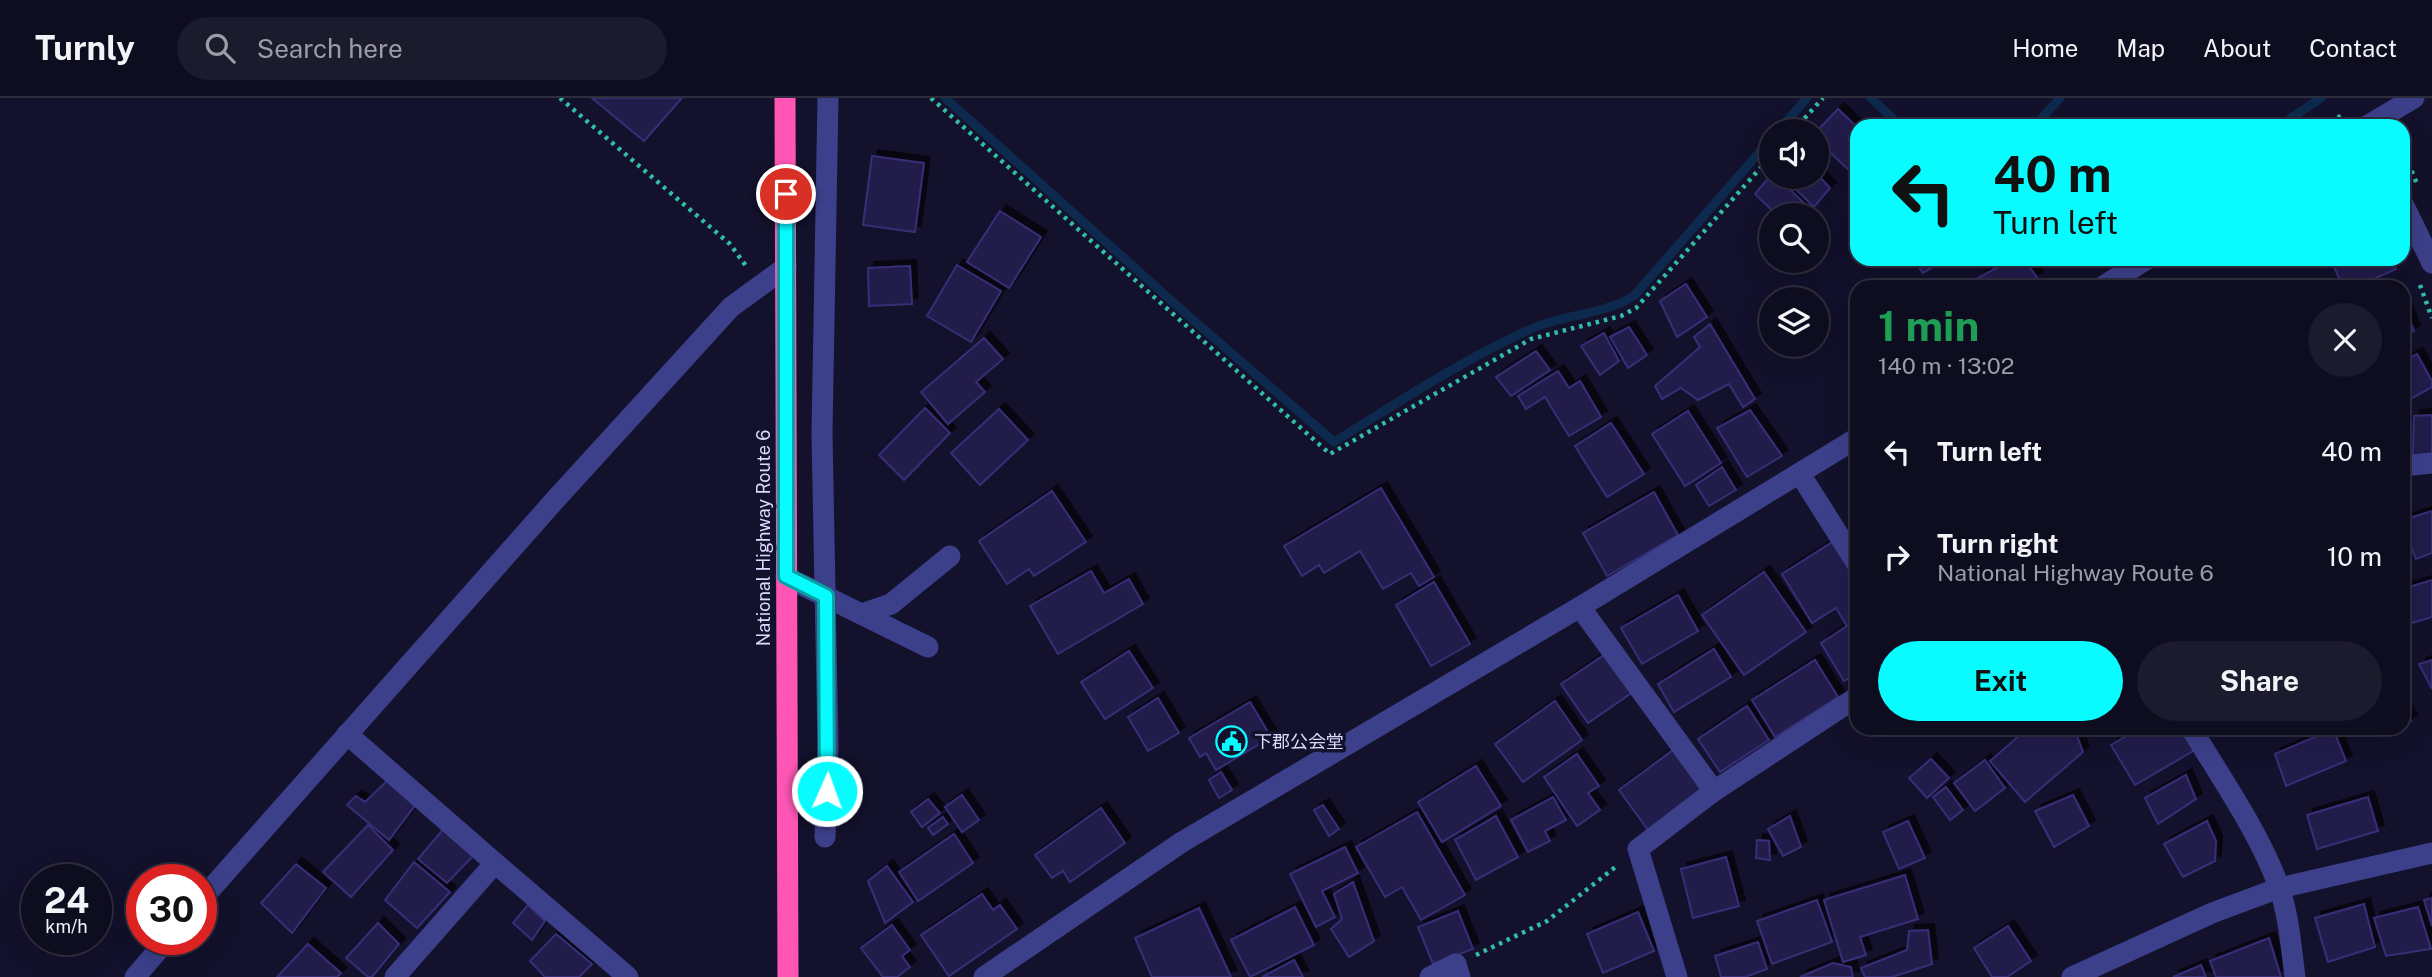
<!DOCTYPE html>
<html lang="en">
<head>
<meta charset="utf-8">
<style>
	body { margin:0; font-family:"Public Sans","Noto Sans JP",sans-serif; background:#1c1b2d; color:#f1f3f6; height:100vh; display:flex; flex-direction:column; font-size:26px; white-space:nowrap }
	* { box-sizing:border-box; margin:0 }
	p { font-size:23px; color:#9b9ca5 }
	.icon { flex:none; width:38px; height:38px; fill:none; stroke:currentColor; stroke-width:2; stroke-linecap:round; stroke-linejoin:round }
	.map { position:relative; flex:1; overflow:hidden }
	.panel { position:absolute; left:1850px; top:182px; width:560px; height:455px; display:flex; flex-direction:column; background:#0e0d20; border-radius:21px; box-shadow:0 7px 28px #0002,0 0 0 2px #2e2d3e }
	.panel>* { flex:none }
	.hud { position:absolute; left:1850px; top:21px; width:560px; height:147px; border-radius:21px; box-shadow:0 7px 28px #0002,0 0 0 2px #2e2d3e; background:#07fbff; color:#111; overflow:hidden }
	.fabs { position:absolute; left:1759px; top:21px; display:grid; gap:14px }
	.fabs a { display:grid; place-items:center; width:70px; height:70px; border-radius:50%; background:#0e0d20; box-shadow:0 7px 28px #0002,0 0 0 2px #2e2d3e; font-size:35px }
	.speed { position:absolute; left:21px; top:766px; display:flex; gap:14px; font-size:35px; font-weight:700; text-align:center }
	.speed>* { display:grid; place-content:center; width:91px; height:91px; border-radius:50%; background:#0e0d20; box-shadow:0 7px 28px #0002,0 0 0 2px #2e2d3e; line-height:1 }
	.speed small { font-size:18px; font-weight:400 }
	.speed .limit { border:10px solid #d22; background:#fff; color:#111 }
	.pin { position:absolute; display:grid; place-items:center; width:60px; height:60px; color:#fff; margin:-30px; border:4px solid #fff; border-radius:50%; box-shadow:0 2px 7px #0007 }
	.me { position:absolute; width:77px; margin:-38px; rotate:2deg; stroke-linejoin:round; filter:drop-shadow(0 0 5px #0008) }
	.turn { display:flex; align-items:center; gap:24px; height:147px; padding:0 28px; font-size:32px }
	.turn .icon { width:91px; height:91px; stroke-width:2.5 }
	.turn b { display:block; font-size:49px; line-height:60px }
	.round { display:grid; place-items:center; flex:none; width:74px; height:74px; border-radius:37px; background:#1c1b2d }
	.summary { display:flex; align-items:center; justify-content:space-between; height:119px; padding:0 28px }
	h1 { font-size:42px; font-weight:700; line-height:52px; color:#1e9e55 }
	.action { display:flex; gap:14px; margin-top:auto; padding:14px 28px }
	.action a { flex:1; height:80px; border-radius:42px; background:#07fbff; color:#111; font-size:28px; font-weight:700; line-height:80px; text-align:center }
	.action a+a { background:#1c1b2d; color:#f1f3f6 }
	ul { padding:0; list-style:none }
	li { display:flex; align-items:center; gap:21px; height:105px; padding:0 28px }
	li div { flex:1 }
	li b { display:block; font-size:26px }
	li em { font-style:normal }
	header { display:flex; align-items:center; gap:42px; box-sizing:border-box; height:98px; padding:0 35px; background:#0e0d20; border-bottom:2px solid #2e2d3e }
	header strong { font-size:33px }
	nav { display:flex; gap:38px; margin-inline-start:auto; font-size:24px }
	.search { width:490px; height:63px; background:#1c1b2d; display:flex; align-items:center; gap:18px; box-sizing:border-box; padding:0 24px; border-radius:38px; color:#9b9ca5; font-size:26px }
	.map>svg:first-child { display:block }
	.lines { fill:none; stroke-linecap:round; stroke-linejoin:round }
	.stream { stroke:#0d2a4e; stroke-width:9 }
	.building { fill:#221d4c; stroke:#372f78; stroke-width:2; filter:url(#shadow) }
	.path { stroke:#30bea9; stroke-width:4.5; stroke-dasharray:3.5 5; stroke-linecap:butt }
	.minor { stroke:#3c408a; stroke-width:21 }
	.highway { stroke:#ff56b5; stroke-width:21 }
	.route-casing { stroke:#05a3a6; stroke-width:18 }
	.route { stroke:#07fbff; stroke-width:12 }
	.labels { text-anchor:middle; dominant-baseline:central; stroke-width:7; stroke-linejoin:round; paint-order:stroke }
	.street-label { font-size:18px; fill:#dcdbff; stroke:#13112b }
	.poi-label { font-size:18px; fill:#dcdbff; stroke:#13112b; text-anchor:start }
</style>
</head>
<body>
<header>
<strong>Turnly</strong>
<div class="search"><svg class="icon" aria-label="search" viewBox="0 0 24 24"><circle cx="10" cy="10" r="6"/><path d="M15 15l6 6"/></svg>Search here</div>
<nav><a>Home</a><a>Map</a><a>About</a><a>Contact</a></nav>
</header>
<div class="map">
<svg width="2432" height="879" viewBox="0 0 2432 879">
	<defs>
		<filter id="shadow"><feDropShadow dx="6" dy="-6" stdDeviation="0" flood-color="#0009"/></filter>
	</defs>
	<rect width="100%" height="100%" fill="#13112b"/>
	<g class="lines">
		<g class="stream">
			<path d="M945 0 1184 214 1334 344C1399 304 1462 262 1531 231 1564 216 1603 217 1634 198L1771 41"/>
			<path d="M1871 0 1901 28"/>
			<path d="M2291 20 2321 0"/>
			<path d="M2035 28 2060 0"/>
			<path d="M1778 33 1807 0"/>
		</g>
	</g>
	<g class="building">
		<path d="M592 0H682L644 43Z"/>
		<path d="M1838 11 1857 29V75L1854 77 1816 41V34Z"/>
		<path d="M872 58 924 65 915 134 863 127Z"/>
		<path d="M1816 75 1830 90 1814 109 1783 79H1816Z"/>
		<path d="M1771 77 1777 79 1806 107 1797 117H1777L1755 96Z"/>
		<path d="M1000 113 1041 139 1009 190 967 164Z"/>
		<path d="M1913 161H1946L1923 175Z"/>
		<path d="M2013 161H2023L2037 179 2022 189H1983L1978 180Z"/>
		<path d="M2334 161H2392L2396 171 2356 189H2343L2331 162Z"/>
		<path d="M957 167 1001 193 971 244 927 218Z"/>
		<path d="M910 168 912 206 869 208 868 170Z"/>
		<path d="M1686 186 1707 219 1677 239 1660 203Z"/>
		<path d="M2403 204 2414 233 2403 239Z"/>
		<path d="M1710 226 1755 301 1743 309 1729 286 1698 302 1681 290 1662 301 1655 288 1700 249 1694 239Z"/>
		<path d="M1629 229 1647 257 1628 270 1610 239Z"/>
		<path d="M1604 235 1619 263 1600 277 1581 248Z"/>
		<path d="M984 240 1003 261 976 284 985 294 948 326 921 294Z"/>
		<path d="M1536 253 1550 272 1511 298 1496 279Z"/>
		<path d="M2417 256 2432 283V289L2403 305V263Z"/>
		<path d="M1558 273 1569 290 1580 283 1601 319 1569 338 1545 299 1526 311 1518 298Z"/>
		<path d="M925 310 950 335 904 382 879 357Z"/>
		<path d="M999 311 1028 342 980 387 951 355Z"/>
		<path d="M1750 312 1782 358 1747 379 1717 330Z"/>
		<path d="M1688 313 1721 365 1685 388 1652 336Z"/>
		<path d="M2432 317V356L2413 358 2414 318Z"/>
		<path d="M1611 325 1644 376 1607 399 1575 348Z"/>
		<path d="M1722 369 1736 392 1709 408 1696 387Z"/>
		<path d="M1381 390 1434 479 1419 488 1411 475 1383 491 1360 453 1324 475 1319 467 1302 478 1284 448Z"/>
		<path d="M1052 393 1086 444 1034 478 1029 471 1007 486 979 443Z"/>
		<path d="M1654 394 1678 437 1607 478 1583 435Z"/>
		<path d="M2432 413V455L2416 461 2403 428V422Z"/>
		<path d="M1834 443 1857 480V575L1844 583 1821 545 1847 528 1836 510 1812 525 1782 476Z"/>
		<path d="M1091 473 1104 495 1129 481 1143 506 1058 556 1030 508Z"/>
		<path d="M1764 474 1806 534 1744 577 1702 517Z"/>
		<path d="M2432 482V519L2412 525 2403 503V491Z"/>
		<path d="M1434 484 1470 546 1431 568 1396 507Z"/>
		<path d="M1678 497 1698 533 1642 566 1621 530Z"/>
		<path d="M1714 551 1731 579 1674 614 1658 586Z"/>
		<path d="M1129 553 1153 590 1105 621 1081 584Z"/>
		<path d="M1607 555 1633 594 1588 625 1561 586Z"/>
		<path d="M1815 562 1838 599 1775 639 1752 602Z"/>
		<path d="M2432 562V591L2419 566Z"/>
		<path d="M1158 600 1179 635 1148 653 1128 619Z"/>
		<path d="M1555 603 1582 642 1523 684 1495 646Z"/>
		<path d="M1250 604 1271 639 1216 672 1206 655 1200 659 1189 640Z"/>
		<path d="M1747 608 1769 642 1720 674 1698 641Z"/>
		<path d="M2403 608 2411 623 2403 628Z"/>
		<path d="M2028 630H2074L2083 654 2025 704 1990 663Z"/>
		<path d="M2140 630H2182L2195 652 2135 687 2111 647Z"/>
		<path d="M2333 631 2346 663 2286 688 2275 656Z"/>
		<path d="M1673 652 1702 691 1648 732 1619 692Z"/>
		<path d="M1577 656 1599 688 1588 695 1600 712 1577 728 1544 679Z"/>
		<path d="M1931 661 1949 680 1927 700 1909 680Z"/>
		<path d="M1985 662 2005 690 1975 713 1954 685Z"/>
		<path d="M1476 668 1501 708 1442 744 1418 704Z"/>
		<path d="M1221 674 1232 692 1219 700 1209 682Z"/>
		<path d="M2186 677 2196 701 2158 726 2145 700Z"/>
		<path d="M389 681 416 706 389 742 347 707 356 698 365 704Z"/>
		<path d="M1946 689 1963 712 1950 722 1933 699Z"/>
		<path d="M962 697 979 722 962 734 945 709Z"/>
		<path d="M2073 697 2089 728 2054 749 2035 713Z"/>
		<path d="M1553 699 1566 722 1545 733 1550 743 1528 754 1511 722Z"/>
		<path d="M2368 699 2378 733 2317 751 2307 717Z"/>
		<path d="M928 701 940 715 922 729 911 714Z"/>
		<path d="M1323 707 1339 731 1329 738 1314 712Z"/>
		<path d="M1101 710 1125 745 1070 784 1063 773 1052 780 1035 757Z"/>
		<path d="M1417 714 1465 797 1421 822 1402 789 1385 799 1356 749Z"/>
		<path d="M1496 718 1518 759 1476 782 1455 742Z"/>
		<path d="M1790 718 1801 749 1783 758 1768 731Z"/>
		<path d="M943 719 948 726 933 737 928 730Z"/>
		<path d="M1908 723 1925 760 1899 771 1883 734Z"/>
		<path d="M2207 723 2216 743 2215 763 2183 779 2164 746Z"/>
		<path d="M368 727 393 752 351 799 323 774Z"/>
		<path d="M446 728 475 756 447 785 418 761Z"/>
		<path d="M954 736 973 765 918 803 899 774Z"/>
		<path d="M1757 742 1769 743 1770 762 1756 760Z"/>
		<path d="M1345 749 1358 775 1322 793 1335 819 1316 829 1290 776Z"/>
		<path d="M1726 759 1739 808 1693 820 1681 771Z"/>
		<path d="M414 764 450 794 417 830 385 802Z"/>
		<path d="M296 766 326 790 292 835 261 805Z"/>
		<path d="M887 768 913 804 885 825 868 783Z"/>
		<path d="M1905 777 1918 821 1860 839 1866 857 1843 864 1824 802Z"/>
		<path d="M1353 784 1374 843 1349 859 1331 831 1342 821 1334 796Z"/>
		<path d="M982 796 993 812 1000 807 1017 831 949 878 921 837Z"/>
		<path d="M2432 800V828L2424 802Z"/>
		<path d="M1817 802 1832 844 1772 866 1757 823Z"/>
		<path d="M2364 806 2375 849 2328 864 2315 820Z"/>
		<path d="M528 807 545 823 532 842 513 825Z"/>
		<path d="M1295 809 1314 847 1250 879 1231 842Z"/>
		<path d="M2418 809 2431 851 2386 858 2374 820Z"/>
		<path d="M1199 810 1231 879H1152L1135 840Z"/>
		<path d="M1458 813 1473 851 1433 866 1418 829Z"/>
		<path d="M1638 814 1654 853 1603 875 1587 836Z"/>
		<path d="M378 825 399 846 372 879H368L346 860Z"/>
		<path d="M892 827 910 852 902 858 910 869 897 879H883L861 850Z"/>
		<path d="M2008 828 2031 863 2007 879H1992L1974 850Z"/>
		<path d="M1928 832 1932 866 1892 879H1865L1861 870 1907 852 1909 833Z"/>
		<path d="M556 836 592 866 579 879H545L530 863Z"/>
		<path d="M2269 840 2281 879H2216L2210 863Z"/>
		<path d="M1758 844 1767 871 1745 879H1721L1715 858Z"/>
		<path d="M308 846 341 875 337 879H277Z"/>
		<path d="M1294 862 1303 879H1262Z"/>
		<path d="M1833 865 1851 869 1853 879H1800Z"/>
		<path d="M2201 867 2206 879H2173Z"/>
	</g>
	<g class="lines">
		<g class="path">
			<path d="M560 0 730 146 746 168"/>
			<path d="M931 0 1330 356 1531 241 1621 218 1636 210 1771 58"/>
			<path d="M2323 28 2344 16"/>
			<path d="M1793 33 1823 0"/>
			<path d="M2404 40 2408 64 2417 86"/>
			<path d="M2420 187 2432 220"/>
			<path d="M1476 857 1547 823 1618 767"/>
		</g>
		<g class="minor">
			<path d="M2367 28 2414 0"/>
			<path d="M2403 106 2432 165"/>
			<path d="M2102 189 2147 161"/>
			<path d="M2403 368 2432 365"/>
			<path d="M1800 376 1857 466"/>
			<path d="M786 479 928 549"/>
			<path d="M1580 509 1714 693"/>
			<path d="M862 516 891 506 950 458"/>
			<path d="M2191 630C2221 680 2259 734 2279 789 2289 818 2291 849 2295 879"/>
			<path d="M347 636 495 765"/>
			<path d="M825 739 828 647 822 335 828 0"/>
			<path d="M201 802 555 402 731 209 786 169"/>
			<path d="M135 879 167 842"/>
			<path d="M395 879 495 765 628 879"/>
			<path d="M984 879 1182 744 1580 509 1857 340"/>
			<path d="M1430 879 1456 866 1460 879"/>
			<path d="M1677 879 1638 751 1714 693 1857 599"/>
			<path d="M2072 879 2212 815 2279 790 2432 755"/>
		</g>
		<path class="highway" d="M785 0 788 879"/>
	</g>
	<g class="lines">
		<defs>
			<path id="route" d="M786 96V478L826 498 827 693"/>
		</defs>
		<use href="#route" class="route-casing"/>
		<use href="#route" class="route"/>
	</g>
	<defs>
		<symbol id="civic-ring" viewBox="-11 -11 22 22"><circle r="9.5" fill="#13112b" stroke="#07fbff" stroke-width="1.5"/><path d="M-.6-6.5H3V-4.5H.6V-3L4-1V1h2V6H-6V1h2V-1L-.6-3ZM-1.2 2.5V6h2.4V2.5Z" fill="#07fbff"/></symbol>
	</defs>
	<g fill-rule="evenodd">
		<use href="#civic-ring" x="1214" y="626" width="35" height="35"/>
	</g>
	<g class="labels">
		<g class="street-label">
			<text transform="translate(763 440) rotate(-90)">National Highway Route 6</text>
		</g>
		<g class="poi-label">
			<text x="1254" y="643">下郡公会堂</text>
		</g>
	</g>
</svg>
<div class="fabs">
<a><svg class="icon" aria-label="sound" viewBox="0 0 24 24"><path d="M4 9h4l5-4v14l-5-4H4zM17 9q2 3 0 6"/></svg></a>
<a><svg class="icon" aria-label="search" viewBox="0 0 24 24"><circle cx="10" cy="10" r="6"/><path d="M15 15l6 6"/></svg></a>
<a><svg class="icon" aria-label="layers" viewBox="0 0 24 24"><path d="M12 4l9 5-9 5-9-5zM3 14l9 5 9-5"/></svg></a>
</div>
<div class="speed"><div>24<small>km/h</small></div><div class="limit">30</div></div>
<div class="pin" style="left:786px;top:96px;background:#d93025"><svg class="icon" aria-label="arrive" viewBox="0 0 24 24"><path d="M6 21V4h12l-3 4 3 4H6"/></svg></div>
<svg class="me" style="left:827px;top:693px" viewBox="-20 -20 40 40"><circle r="17" fill="#07fbff" stroke="#fff" stroke-width="3"/><path d="M0-11L8 9 0 5-8 9z" fill="#fff"/></svg>
<div class="hud">
<div class="turn"><svg class="icon" aria-label="left" viewBox="0 0 24 24"><path d="M17 20v-9H6M10 6l-5 5 5 5"/></svg><div><b>40 m</b>Turn left</div></div>
</div>
<section class="panel">
<div class="summary"><div><h1>1 min</h1><p>140 m · 13:02</p></div><a class="round"><svg class="icon" aria-label="close" viewBox="0 0 24 24"><path d="M6 6l12 12M18 6L6 18"/></svg></a></div>
<ul>
<li><svg class="icon" aria-label="left" viewBox="0 0 24 24"><path d="M17 20v-9H6M10 6l-5 5 5 5"/></svg><div><b>Turn left</b></div><em>40 m</em></li>
<li><svg class="icon" aria-label="right" viewBox="0 0 24 24"><path d="M7 20v-9h11M14 6l5 5-5 5"/></svg><div><b>Turn right</b><p>National Highway Route 6</p></div><em>10 m</em></li>
</ul>
<div class="action"><a>Exit</a><a>Share</a></div>
</section>
</div>
</body>
</html>
